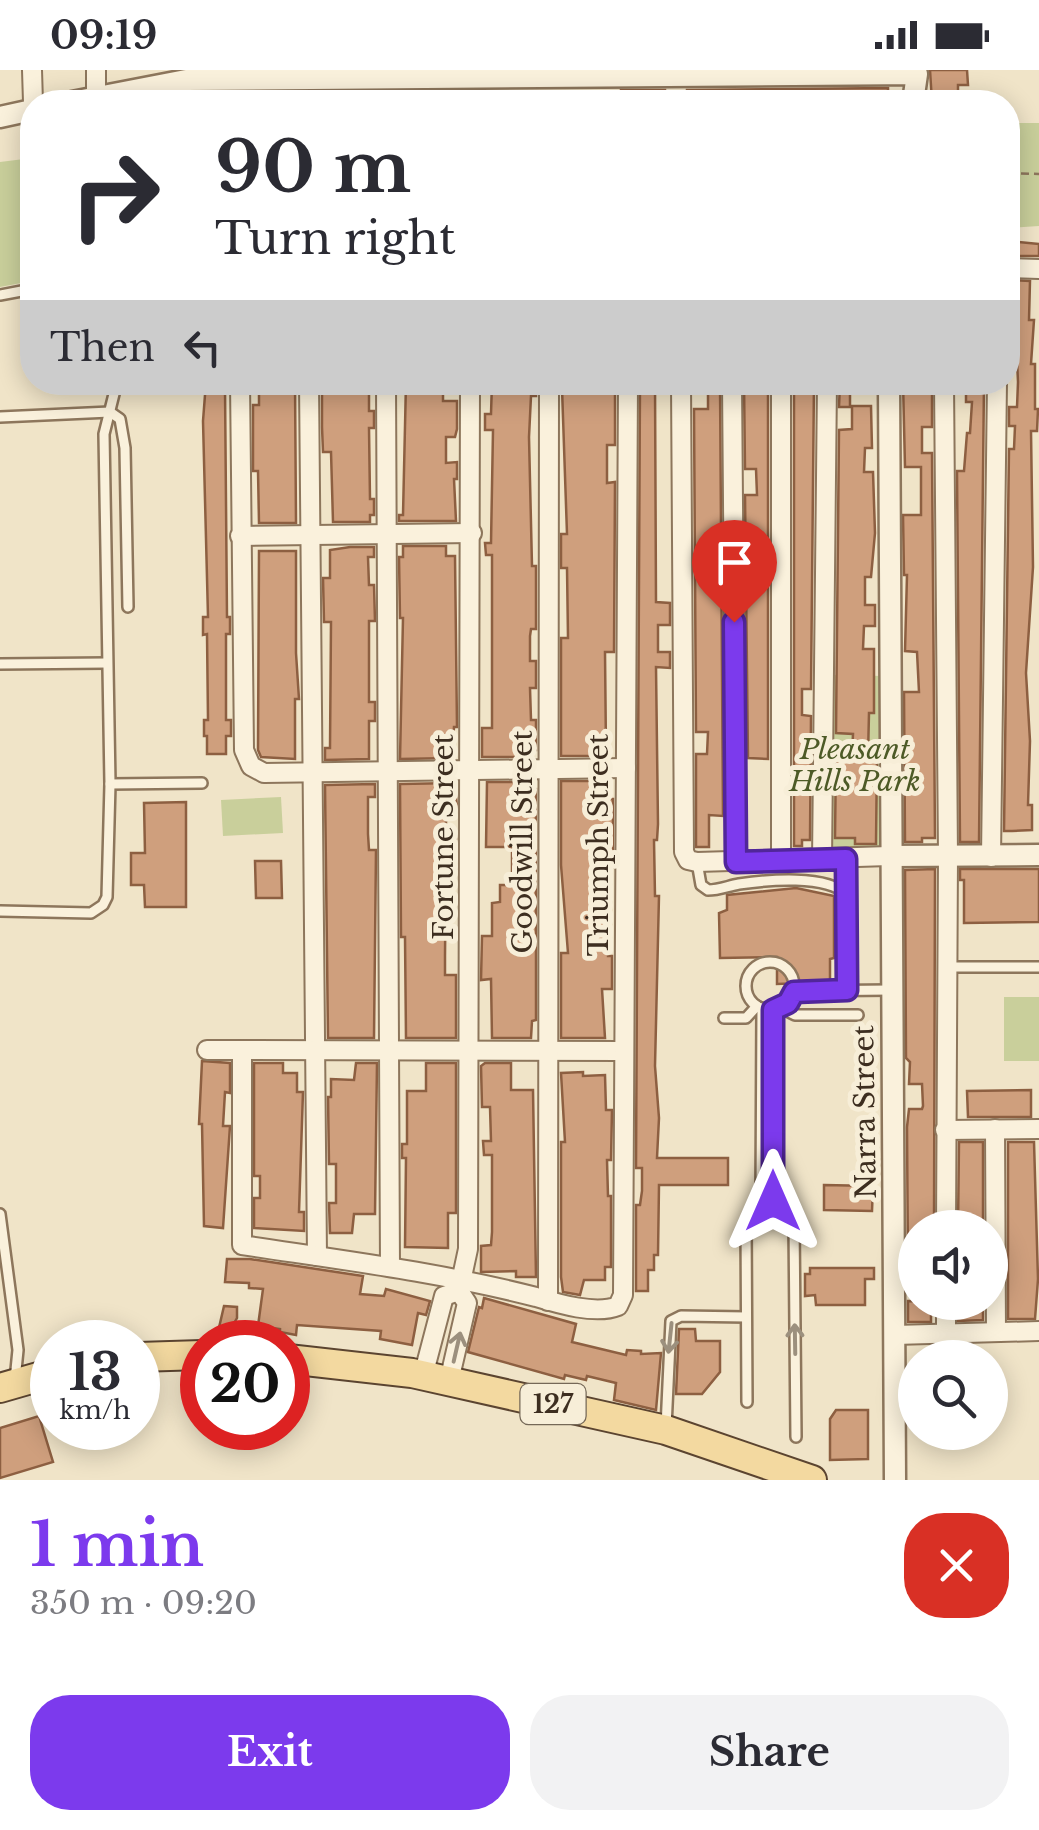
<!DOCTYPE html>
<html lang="en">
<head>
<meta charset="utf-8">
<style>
	body { margin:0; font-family:"Libre Baskerville",serif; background:#f2f2f3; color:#2b2b33; height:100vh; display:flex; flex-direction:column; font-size:38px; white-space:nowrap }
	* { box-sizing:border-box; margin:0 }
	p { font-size:32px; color:#7c7c81 }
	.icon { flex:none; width:55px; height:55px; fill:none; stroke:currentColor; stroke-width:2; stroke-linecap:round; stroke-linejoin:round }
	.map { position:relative; height:1410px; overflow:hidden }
	.side { display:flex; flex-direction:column; background:#fff; flex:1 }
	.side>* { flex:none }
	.hud { position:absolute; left:20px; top:20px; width:1000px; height:305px; border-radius:40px; box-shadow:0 5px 25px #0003; background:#fff; color:#2b2b33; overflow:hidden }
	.tools { position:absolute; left:898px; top:1140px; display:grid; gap:20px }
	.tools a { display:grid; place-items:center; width:110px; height:110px; border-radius:50%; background:#fff; box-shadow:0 5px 25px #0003; font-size:50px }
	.speed { position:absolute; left:30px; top:1250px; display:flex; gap:20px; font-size:50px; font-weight:700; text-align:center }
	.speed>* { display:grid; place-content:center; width:130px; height:130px; border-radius:50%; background:#fff; box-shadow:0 5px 25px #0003; line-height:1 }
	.speed small { font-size:25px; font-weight:400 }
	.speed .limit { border:15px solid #d22; background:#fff; color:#111 }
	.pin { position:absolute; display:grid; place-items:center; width:85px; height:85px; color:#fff; margin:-102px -42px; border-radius:50% 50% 50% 0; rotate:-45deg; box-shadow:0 0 10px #0007 }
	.pin .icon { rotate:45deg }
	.me { position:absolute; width:110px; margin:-55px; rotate:0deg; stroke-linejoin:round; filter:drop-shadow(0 0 8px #0008) }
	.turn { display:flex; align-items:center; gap:35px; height:210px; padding:0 30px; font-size:45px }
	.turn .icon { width:130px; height:130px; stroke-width:2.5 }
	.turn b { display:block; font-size:70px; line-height:85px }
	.then { display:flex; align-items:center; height:95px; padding:0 30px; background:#0003; gap:20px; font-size:38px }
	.round { display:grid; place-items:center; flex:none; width:105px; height:105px; border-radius:40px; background:#f2f2f3 }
	.overview { display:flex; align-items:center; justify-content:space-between; height:170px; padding:0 30px }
	h1 { font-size:60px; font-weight:800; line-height:75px; color:#7c3aed }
	.action { display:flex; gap:20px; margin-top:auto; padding:20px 30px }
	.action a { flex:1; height:115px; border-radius:40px; background:#7c3aed; color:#fff; font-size:40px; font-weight:800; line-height:115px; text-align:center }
	.action a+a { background:#f2f2f3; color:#2b2b33 }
	.status { display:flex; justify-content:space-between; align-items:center; height:70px; padding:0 50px; background:#fff; direction:ltr }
	.status svg { height:28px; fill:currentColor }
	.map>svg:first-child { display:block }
	.green { fill:#c9cf9b }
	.building { fill:#cf9f7d; stroke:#8d5f41; stroke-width:2.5 }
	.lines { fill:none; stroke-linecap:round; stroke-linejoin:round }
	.service-casing { stroke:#8d765c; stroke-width:14 }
	.minor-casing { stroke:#8d765c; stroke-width:22 }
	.tertiary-casing { stroke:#8d765c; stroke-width:25 }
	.primary-casing { stroke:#5b4430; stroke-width:32 }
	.path { stroke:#8d765c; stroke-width:2.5; stroke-dasharray:8 5; stroke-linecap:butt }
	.service { stroke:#faf1dc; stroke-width:9 }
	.minor { stroke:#faf1dc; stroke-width:18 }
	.tertiary { stroke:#faf1dc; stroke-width:20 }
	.primary { stroke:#f3d9a0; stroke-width:28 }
	.oneway { stroke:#9c907e }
	.route-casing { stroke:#51269a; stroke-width:25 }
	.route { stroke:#7c3aed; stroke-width:18 }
	.labels { text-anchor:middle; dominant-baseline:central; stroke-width:10; stroke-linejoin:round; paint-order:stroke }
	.shield { fill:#f7eed8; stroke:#756857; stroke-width:2.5 }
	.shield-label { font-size:25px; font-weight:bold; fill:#3d2e20 }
	.park-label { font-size:28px; font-style:italic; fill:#4d5a26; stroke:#f7eed8 }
	.street-label { font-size:28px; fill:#3d2e20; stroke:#f7eed8 }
</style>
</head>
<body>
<div class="status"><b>09:19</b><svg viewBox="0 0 49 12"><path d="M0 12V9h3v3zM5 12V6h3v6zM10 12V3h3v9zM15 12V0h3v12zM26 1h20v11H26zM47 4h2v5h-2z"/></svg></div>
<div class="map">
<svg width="1039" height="1410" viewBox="0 0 1039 1410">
	<rect width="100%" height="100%" fill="#f0e4c8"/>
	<g class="green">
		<path d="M1008 53H1039V156L1008 158Z"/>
		<path d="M32 88V211L0 217V92Z"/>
		<path d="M823 605 885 606 889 783 823 786Z"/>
		<path d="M281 727 283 763 223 766 221 730Z"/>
		<rect x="1004" y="927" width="35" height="64"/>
	</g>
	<g class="building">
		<path d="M930 0H967L968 15H958V32H932Z"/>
		<path d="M888 18V32H687V20Z"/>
		<rect x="621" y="20" width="44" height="12"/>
		<rect x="410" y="22" width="20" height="10"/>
		<path d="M1009 171 1039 174V186H1009Z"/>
		<path d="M1008 210 1030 211 1029 250H1034L1031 294H1035V339H1038L1037 361H1031L1033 497 1026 603 1030 671 1028 735H1032V760L1012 761H1004L1009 379H1014L1015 356H1009V337H1017L1018 312 1017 290H1008V273H1014L1015 245H1008Z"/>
		<path d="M206 312H223L225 318 227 547H230V564H226V650H231V666H226V684H207V666H204V650H208L207 564 203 565V547H208L203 351Z"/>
		<path d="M259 312H295L296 453H259L258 401H253V335H259Z"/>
		<path d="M331 312H369V341H374V358H369L370 429H374V445H370V452H333L331 382H323L322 357V315H331Z"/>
		<path d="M406 312H443V331H457V359L455 367H446V393L457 392V409H454L456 451H399V445H403Z"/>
		<path d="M492 312H536V326H531L529 367 532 496H536V559H531L530 566V591H536V618H530L531 650H536V680H532V687H482V658H492V485H486L485 473H491L493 360H485V344H491Z"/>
		<path d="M568 312H606L615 320V375H607V413L615 412 614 582H605L606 681 609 686H561V568H568L567 498H561V464H567L562 318 568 316Z"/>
		<path d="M640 312H655L656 532 670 533V555H658V582H670V598L656 597 658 754 657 770H654L655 826H659L655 996 659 1048 657 1088H728V1115H659L658 1185H654V1200H648V1221H636V1135H640L642 1121V1098H636Z"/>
		<path d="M708 312H720L723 746 709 745V777H696V684H707L708 662H696L694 339H708Z"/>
		<path d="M744 312H768V689L748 688 745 425H757L756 399H745Z"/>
		<path d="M802 312H814L811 619H802V645L811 646 810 770H802V776H794V318H802Z"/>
		<path d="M840 312H850V337H839Z"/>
		<path d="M903 312 932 314V357H922V383H932L935 768H922V772H905L904 622H919L917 582 905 581 907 505H904L903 445H921V397H905Z"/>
		<path d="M966 313H984L979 772H960L957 401H964L967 363H970L972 332H966Z"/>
		<path d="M852 336H871L872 378H865L864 402H873L875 463 871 507H865V535H875V556H864L863 579H874V643H869L868 686H877L876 774H855V768H835L836 686H852L853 664 836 663 839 360 852 359Z"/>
		<path d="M403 476H446V486H455L457 657H454L452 688 400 689 403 548H400L399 487H403Z"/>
		<path d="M350 477H374V487H368L369 515H374L375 551H369V632H375V651H369V689L325 690V678H330L331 552H324L323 508H330V480Z"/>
		<path d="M259 481H296V583L299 629H295V689L261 687 258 680Z"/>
		<path d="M561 711H604V729H613V797H604L608 886H612V919H602L605 968H561V883H568L561 795Z"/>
		<path d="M487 712H530V719H536V950L532 951 531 968H492L491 909 481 910 482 866H492V833L500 832V815H512V777H486Z"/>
		<path d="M455 713 457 738H446V764H456V779H446L445 886V905H456V968H406L405 867H401L400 714Z"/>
		<path d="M375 714V727H368V764L369 780H376L374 968H328L325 715Z"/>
		<path d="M186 732V837H145L144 815H131V783H145L144 733Z"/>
		<path d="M255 791H281L282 828H256Z"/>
		<path d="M935 799 934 1158H915V1198H908L907 1057 909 1039H922L923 1036 922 1014H909L910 992 906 988 905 800Z"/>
		<path d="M960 799H1039V852L964 853V810H960Z"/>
		<path d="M796 818 834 826V888L830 889V912L777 914V887L720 888 719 843 727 840V825Z"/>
		<path d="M202 991 230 993V1023L225 1022 223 1056H230L223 1158 204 1156 202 1054H199Z"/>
		<path d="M254 993H283V1003H297V1022H303L299 1142H304V1161L254 1158V1128H260V1106H254Z"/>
		<path d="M356 993H377L375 1144H354L352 1163H330L329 1133H336V1094H329L328 1027H331V1009L354 1010Z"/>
		<path d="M426 993H456V1143H448V1178L405 1177 406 1088H402V1074H407V1021H426Z"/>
		<path d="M485 993H511V1020H533L536 1207H516V1201L481 1202V1176L491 1175 492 1162V1085H484L483 1071H491L490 1037H482L481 996Z"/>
		<path d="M583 1002V1006L605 1005 606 1040H612L611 1090H607L608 1126H611V1197H605V1210H584L580 1225 563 1222 561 1207V1072H565L561 1003Z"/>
		<path d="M1031 1020V1047H968L967 1021Z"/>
		<path d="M959 1072H983V1158H958Z"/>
		<path d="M1008 1072H1034L1038 1209 1035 1249H1008Z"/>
		<path d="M824 1115 873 1116 872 1141 824 1140Z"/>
		<path d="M227 1189H250L363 1206 360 1224 384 1226 386 1219 430 1231 426 1245 418 1243 412 1275 380 1269 381 1261 297 1255 296 1265 280 1262V1259L258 1256 263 1219 249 1218V1213L225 1212Z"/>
		<path d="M810 1198H874V1209H865V1235H816L815 1225 805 1226V1204H810Z"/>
		<path d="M484 1228 576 1254 572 1272 626 1285 627 1280 641 1281V1284L661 1283 656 1340 614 1330 616 1313 587 1306 586 1310 565 1305 564 1309 468 1282 479 1237 482 1238Z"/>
		<path d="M908 1231 931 1232V1252H908Z"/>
		<path d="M958 1232H983V1250L958 1251Z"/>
		<path d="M224 1236 237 1237V1248L229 1262H218Z"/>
		<path d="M679 1259H695L696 1271H720V1302L702 1324H676Z"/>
		<path d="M836 1340H868V1389L830 1390V1349Z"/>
		<path d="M39 1346 53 1392 0 1408V1358Z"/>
	</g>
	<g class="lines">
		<defs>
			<g id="service">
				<path d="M0 225 32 219"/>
				<path d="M0 347 110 342 120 349 125 378 128 537"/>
				<path d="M0 594 107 593"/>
				<path d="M110 714 202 713"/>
				<path d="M846 789 847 920"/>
				<path d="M697 792 701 815 708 820C719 820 728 816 739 814 767 810 827 804 847 825"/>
				<path d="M0 841 91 843 103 835 107 827 110 714 104 364 117 312"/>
				<circle cx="770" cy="916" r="24"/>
				<path d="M947 897H1039"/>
				<path d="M793 921 891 920"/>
				<path d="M781 938 795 945H858"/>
				<path d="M773 940V1131"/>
				<path d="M724 948H746L757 936"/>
				<path d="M761 1130 762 938"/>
				<path d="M0 1144 18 1280 15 1310"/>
				<path d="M747 1332 746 1151 761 1130 773 1131 794 1152 796 1367"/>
				<path d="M666 1357 671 1251 681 1246 746 1247"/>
			</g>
			<g id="minor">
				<path d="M32 0 33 32"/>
				<path d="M96 0V28"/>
				<path d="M1008 198 1039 199"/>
				<path d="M240 312 244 680 251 696 264 703 626 698"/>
				<path d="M309 312 317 1186"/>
				<path d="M386 312 390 1197"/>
				<path d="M681 312 684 782 688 790 697 792 889 786"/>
				<path d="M732 312 736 792"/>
				<path d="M944 312 948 786 946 1158"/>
				<path d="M240 466 472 463"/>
				<path d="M991 787 997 312"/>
				<path d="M781 791V312"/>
				<path d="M822 791 827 312"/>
				<path d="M207 980 624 981"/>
				<path d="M242 980V1175C341 1190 439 1202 536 1227 559 1234 596 1245 618 1236L623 1225 628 312"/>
				<path d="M995 1059 996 1262"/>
				<path d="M945 1060 1039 1059"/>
				<path d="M548 1231 549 312"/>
				<path d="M946 1232V1263"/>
				<path d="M895 1265 1039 1261"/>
				<path d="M423 1306 444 1226 459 1221"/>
				<path d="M449 1311 467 1233 459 1221 468 1179 470 312"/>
			</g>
			<g id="tertiary">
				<path d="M72 32 186 10 917 4 913 32"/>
				<path d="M0 47 32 40"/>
				<path d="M889 312 895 1410"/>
				<path d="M889 786 1039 785"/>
			</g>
			<g id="primary">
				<path d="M138 1287 202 1285"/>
				<path d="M288 1289 412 1303 666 1360 812 1410"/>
				<path d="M0 1318 52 1303"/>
			</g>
		</defs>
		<use href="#service" class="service-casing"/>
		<use href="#minor" class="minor-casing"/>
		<use href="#tertiary" class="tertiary-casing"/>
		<use href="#primary" class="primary-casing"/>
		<path class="path" d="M1008 103 1039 104"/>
		<use href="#service" class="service"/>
		<use href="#minor" class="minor"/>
		<use href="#tertiary" class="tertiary"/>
		<use href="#primary" class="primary"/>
	</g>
	<defs><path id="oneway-shaft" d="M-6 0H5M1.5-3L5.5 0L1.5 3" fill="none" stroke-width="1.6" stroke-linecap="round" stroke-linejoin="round" transform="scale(2.5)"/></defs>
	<g class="oneway">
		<use href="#oneway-shaft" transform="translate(670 1268) rotate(96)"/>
		<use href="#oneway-shaft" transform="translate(795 1269) rotate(-91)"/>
		<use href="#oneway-shaft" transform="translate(457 1277) rotate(-77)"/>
	</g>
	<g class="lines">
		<defs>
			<path id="route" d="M734 552 736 792 846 789 847 920 794 922 788 933 773 940V1131"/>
		</defs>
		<use href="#route" class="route-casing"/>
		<use href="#route" class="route"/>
	</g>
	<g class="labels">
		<rect class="shield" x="520.5" y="1314" width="65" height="40" rx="8"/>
		<g class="shield-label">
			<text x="553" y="1334">127</text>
		</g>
		<g class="park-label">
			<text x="855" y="679">Pleasant<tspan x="855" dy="32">Hills Park</tspan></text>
		</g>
		<g class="street-label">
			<text transform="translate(443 767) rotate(-90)">Fortune Street</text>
			<text transform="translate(522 772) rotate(-90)">Goodwill Street</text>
			<text transform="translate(598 775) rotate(-90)">Triumph Street</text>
			<text transform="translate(865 1042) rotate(-91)">Narra Street</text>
		</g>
	</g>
</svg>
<div class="tools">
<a><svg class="icon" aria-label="sound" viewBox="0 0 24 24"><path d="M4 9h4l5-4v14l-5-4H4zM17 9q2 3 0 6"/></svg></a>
<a><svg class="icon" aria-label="search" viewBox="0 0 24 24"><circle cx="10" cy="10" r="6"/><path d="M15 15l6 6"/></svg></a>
</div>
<div class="speed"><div>13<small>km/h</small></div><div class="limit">20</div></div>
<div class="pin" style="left:734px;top:552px;background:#d93025"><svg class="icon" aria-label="arrive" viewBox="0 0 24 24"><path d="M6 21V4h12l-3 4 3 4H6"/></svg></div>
<svg class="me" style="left:773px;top:1131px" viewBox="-20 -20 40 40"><path d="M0-17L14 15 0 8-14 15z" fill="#7c3aed" stroke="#fff" stroke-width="4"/></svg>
<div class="hud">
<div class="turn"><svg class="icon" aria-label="right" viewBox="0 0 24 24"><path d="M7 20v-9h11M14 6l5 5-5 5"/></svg><div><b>90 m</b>Turn right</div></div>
<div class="then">Then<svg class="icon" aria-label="left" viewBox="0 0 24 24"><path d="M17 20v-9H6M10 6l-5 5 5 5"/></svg></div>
</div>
</div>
<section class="side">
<div class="overview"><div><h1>1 min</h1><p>350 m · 09:20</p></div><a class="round" style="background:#d93025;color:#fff"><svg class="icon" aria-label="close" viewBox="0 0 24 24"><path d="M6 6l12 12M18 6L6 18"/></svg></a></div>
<div class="action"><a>Exit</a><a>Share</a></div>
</section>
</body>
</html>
